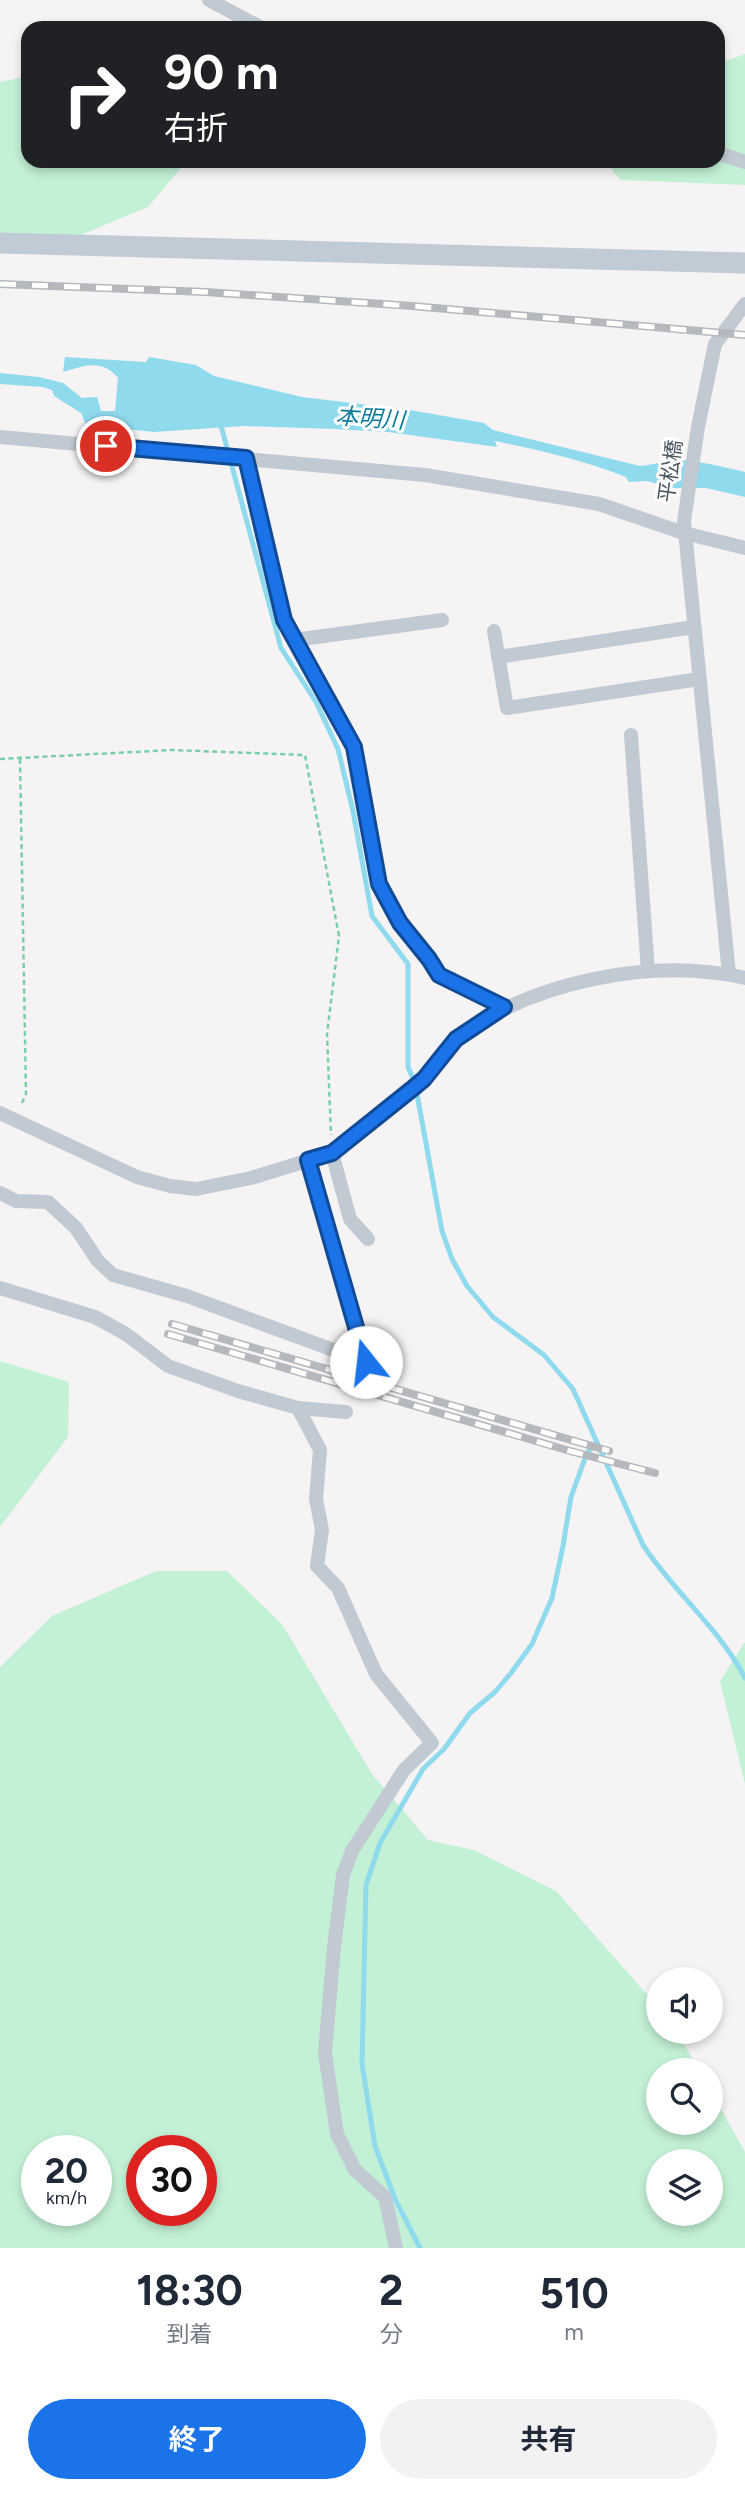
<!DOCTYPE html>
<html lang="ja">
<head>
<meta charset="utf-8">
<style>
	body { margin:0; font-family:Figtree,"Noto Sans JP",sans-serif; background:#f2f2f3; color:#1f2937; height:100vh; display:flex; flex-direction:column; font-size:26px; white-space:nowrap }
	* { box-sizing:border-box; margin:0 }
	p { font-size:23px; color:#747a83 }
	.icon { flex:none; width:38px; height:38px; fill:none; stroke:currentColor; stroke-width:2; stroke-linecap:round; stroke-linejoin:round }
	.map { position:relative; height:2248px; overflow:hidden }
	.side { display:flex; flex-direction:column; background:#fff; flex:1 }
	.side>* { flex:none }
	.top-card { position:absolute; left:21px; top:21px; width:704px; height:147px; border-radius:21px; box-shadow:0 4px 10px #0003; background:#202124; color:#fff; overflow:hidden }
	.tools { position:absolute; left:646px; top:1967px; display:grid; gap:14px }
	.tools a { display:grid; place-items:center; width:77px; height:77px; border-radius:50%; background:#fff; box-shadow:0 4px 10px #0003; font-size:35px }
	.speed { position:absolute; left:21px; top:2135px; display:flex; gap:14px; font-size:35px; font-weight:700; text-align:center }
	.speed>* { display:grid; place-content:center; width:91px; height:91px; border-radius:50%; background:#fff; box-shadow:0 4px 10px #0003; line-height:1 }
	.speed small { font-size:18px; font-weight:400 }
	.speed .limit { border:10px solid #d22; background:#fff; color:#111 }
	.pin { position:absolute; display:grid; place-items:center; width:60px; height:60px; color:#fff; margin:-30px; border:4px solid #fff; border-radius:50%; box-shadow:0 2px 7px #0007 }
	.me { position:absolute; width:77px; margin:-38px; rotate:344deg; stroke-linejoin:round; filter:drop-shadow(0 0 5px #0008) }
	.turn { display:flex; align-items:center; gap:24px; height:147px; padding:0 28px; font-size:32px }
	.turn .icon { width:91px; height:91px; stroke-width:2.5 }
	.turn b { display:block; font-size:49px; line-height:60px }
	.eta { display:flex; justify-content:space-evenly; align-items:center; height:119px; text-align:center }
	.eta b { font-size:42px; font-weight:700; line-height:49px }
	.button { display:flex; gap:14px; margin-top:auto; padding:14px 28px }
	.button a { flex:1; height:80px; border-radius:42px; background:#1a73e8; color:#fff; font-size:28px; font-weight:700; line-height:80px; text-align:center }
	.button a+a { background:#f2f2f3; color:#1f2937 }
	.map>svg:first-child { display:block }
	.green { fill:#c3f1d5; fill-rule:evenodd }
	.water { fill:#90daee }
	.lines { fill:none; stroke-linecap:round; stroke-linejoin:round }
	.stream { stroke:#90daee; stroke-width:5 }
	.path { stroke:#7ad0a6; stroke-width:2.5; stroke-dasharray:5 3.5; stroke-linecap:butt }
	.street { stroke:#c1cad2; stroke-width:14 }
	.secondary { stroke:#c1cbd6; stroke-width:21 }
	.rail-casing { stroke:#b5b8bd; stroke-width:8 }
	.rail { stroke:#fff; stroke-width:5; stroke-dasharray:16; stroke-linecap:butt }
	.route-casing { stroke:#114b97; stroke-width:18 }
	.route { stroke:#1a73e8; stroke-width:12 }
	.labels { text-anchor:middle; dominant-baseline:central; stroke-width:6; stroke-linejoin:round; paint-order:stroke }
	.street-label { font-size:21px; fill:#4a5661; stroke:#fff }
	.water-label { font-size:23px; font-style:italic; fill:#0c7c9b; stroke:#fff }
</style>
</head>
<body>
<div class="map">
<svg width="745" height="2248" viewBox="0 0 745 2248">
	<rect width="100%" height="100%" fill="#f5f3f3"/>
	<g class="green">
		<path d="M745 54V185L620 180 605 161H718V64Z"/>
		<path d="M28 76V161H183L180 169 148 207 71 239 0 236V82Z"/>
		<path d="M0 1361 69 1382 68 1437 0 1527Z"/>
		<path d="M156 1571H227L282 1624 372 1774 428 1840 474 1850 556 1891 658 2007V2032H677L699 2070H658V2123H710L711 2091 745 2152V2248H0V1667L52 1616ZM37 2151H96V2210H37ZM142 2151H201V2210H142ZM658 2161H710V2214H658Z"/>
		<path d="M745 1642V1784L720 1681Z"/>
	</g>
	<path class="water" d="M65 357 146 362 149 357 196 365 214 376 302 397 410 410 484 423 493 430 640 466C651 465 670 460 679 460 700 461 724 467 745 472V497L706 488H673L647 481 629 482 626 477C583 460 540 450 495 441L497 447 388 432 334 429 244 426 154 432 86 425 81 413 54 396 52 390 43 387 0 384V373L39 377 63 383 82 398 97 397 101 411H115L118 378C102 358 84 366 63 372Z"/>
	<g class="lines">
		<g class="stream">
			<path d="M220 422 281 648 316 702 338 749 353 811 372 916 408 964V1067L415 1083 442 1231 452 1259 467 1286 493 1317 544 1355 573 1389 643 1545C674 1592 719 1628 745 1678"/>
			<path d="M420 2248 395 2199 375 2146 362 2064 366 1885 380 1843 423 1769 444 1749 470 1713 495 1692 511 1673 532 1644 552 1598 563 1546 571 1497 587 1453 597 1442"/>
		</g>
		<g class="path">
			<path d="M0 759 172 750 305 755 339 936 327 1034 331 1135"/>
			<path d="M20 759 26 1094 21 1105"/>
		</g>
		<g class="street">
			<path d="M209 0 262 28"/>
			<path d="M718 153 745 162"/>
			<path d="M0 437 425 475 599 504 684 533 745 548"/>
			<path d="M246 458 284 620 353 747 378 884 400 923 429 959 439 975 504 1007"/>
			<path d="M494 631 507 708 699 679"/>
			<path d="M294 640 442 620"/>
			<path d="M498 657 694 627"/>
			<path d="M631 735 648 971"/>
			<path d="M729 974 684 521 698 427 715 344 745 304"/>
			<path d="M0 1113 137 1177 170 1186 196 1189 251 1178 332 1153 412 1089C429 1074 441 1049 458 1037 534 981 653 957 745 978"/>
			<path d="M332 1153 350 1219 368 1239"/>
			<path d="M308 1160 366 1362"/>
			<path d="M0 1193 16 1201 48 1202 76 1228 98 1261 113 1275 187 1296 374 1365"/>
			<path d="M0 1288 95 1317 126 1334 168 1366 238 1391 298 1408 320 1450 316 1499 322 1530 317 1566 338 1588 376 1674 432 1743 404 1770 352 1851 343 1875 334 1947 325 2053 337 2134 355 2170 385 2197 396 2248"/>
			<path d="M298 1408 346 1412"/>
		</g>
		<path class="secondary" d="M0 243 745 263"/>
		<defs>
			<g id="rail">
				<path d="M0 284 206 292 412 306 745 335"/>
				<path d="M172 1324 609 1451"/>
				<path d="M168 1334 570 1451 655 1473"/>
			</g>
		</defs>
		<use href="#rail" class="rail-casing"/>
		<use href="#rail" class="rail"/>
	</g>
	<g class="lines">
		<defs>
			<path id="route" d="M106 446 246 458 284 620 354 747 379 884 400 923 429 959 439 975 504 1007 456 1039 424 1079 412 1089 332 1153 308 1160 366 1362"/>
		</defs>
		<use href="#route" class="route-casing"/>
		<use href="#route" class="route"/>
	</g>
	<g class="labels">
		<g class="street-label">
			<text transform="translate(670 471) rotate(-82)">平松橋</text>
		</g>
		<g class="water-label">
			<text transform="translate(370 418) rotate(4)">本明川</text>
		</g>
	</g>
</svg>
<div class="tools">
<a><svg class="icon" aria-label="sound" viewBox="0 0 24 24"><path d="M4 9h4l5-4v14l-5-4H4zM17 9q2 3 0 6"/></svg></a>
<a><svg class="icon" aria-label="search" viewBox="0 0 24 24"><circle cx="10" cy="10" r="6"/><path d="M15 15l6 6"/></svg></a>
<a><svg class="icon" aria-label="layers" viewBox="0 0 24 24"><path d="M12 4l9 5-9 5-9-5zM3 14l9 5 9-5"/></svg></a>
</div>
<div class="speed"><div>20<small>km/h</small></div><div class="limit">30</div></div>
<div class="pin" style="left:106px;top:446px;background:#d93025"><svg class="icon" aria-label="arrive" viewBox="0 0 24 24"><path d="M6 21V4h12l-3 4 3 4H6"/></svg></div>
<svg class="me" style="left:366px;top:1362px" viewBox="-20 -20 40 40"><circle r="19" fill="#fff"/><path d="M0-13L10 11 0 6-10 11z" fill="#1a73e8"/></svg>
<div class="top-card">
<div class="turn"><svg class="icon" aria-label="right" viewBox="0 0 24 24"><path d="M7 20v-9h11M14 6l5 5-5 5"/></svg><div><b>90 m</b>右折</div></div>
</div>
</div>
<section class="side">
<div class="eta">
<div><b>18:30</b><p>到着</p></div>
<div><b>2</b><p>分</p></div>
<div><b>510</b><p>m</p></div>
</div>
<div class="button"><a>終了</a><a>共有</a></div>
</section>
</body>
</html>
